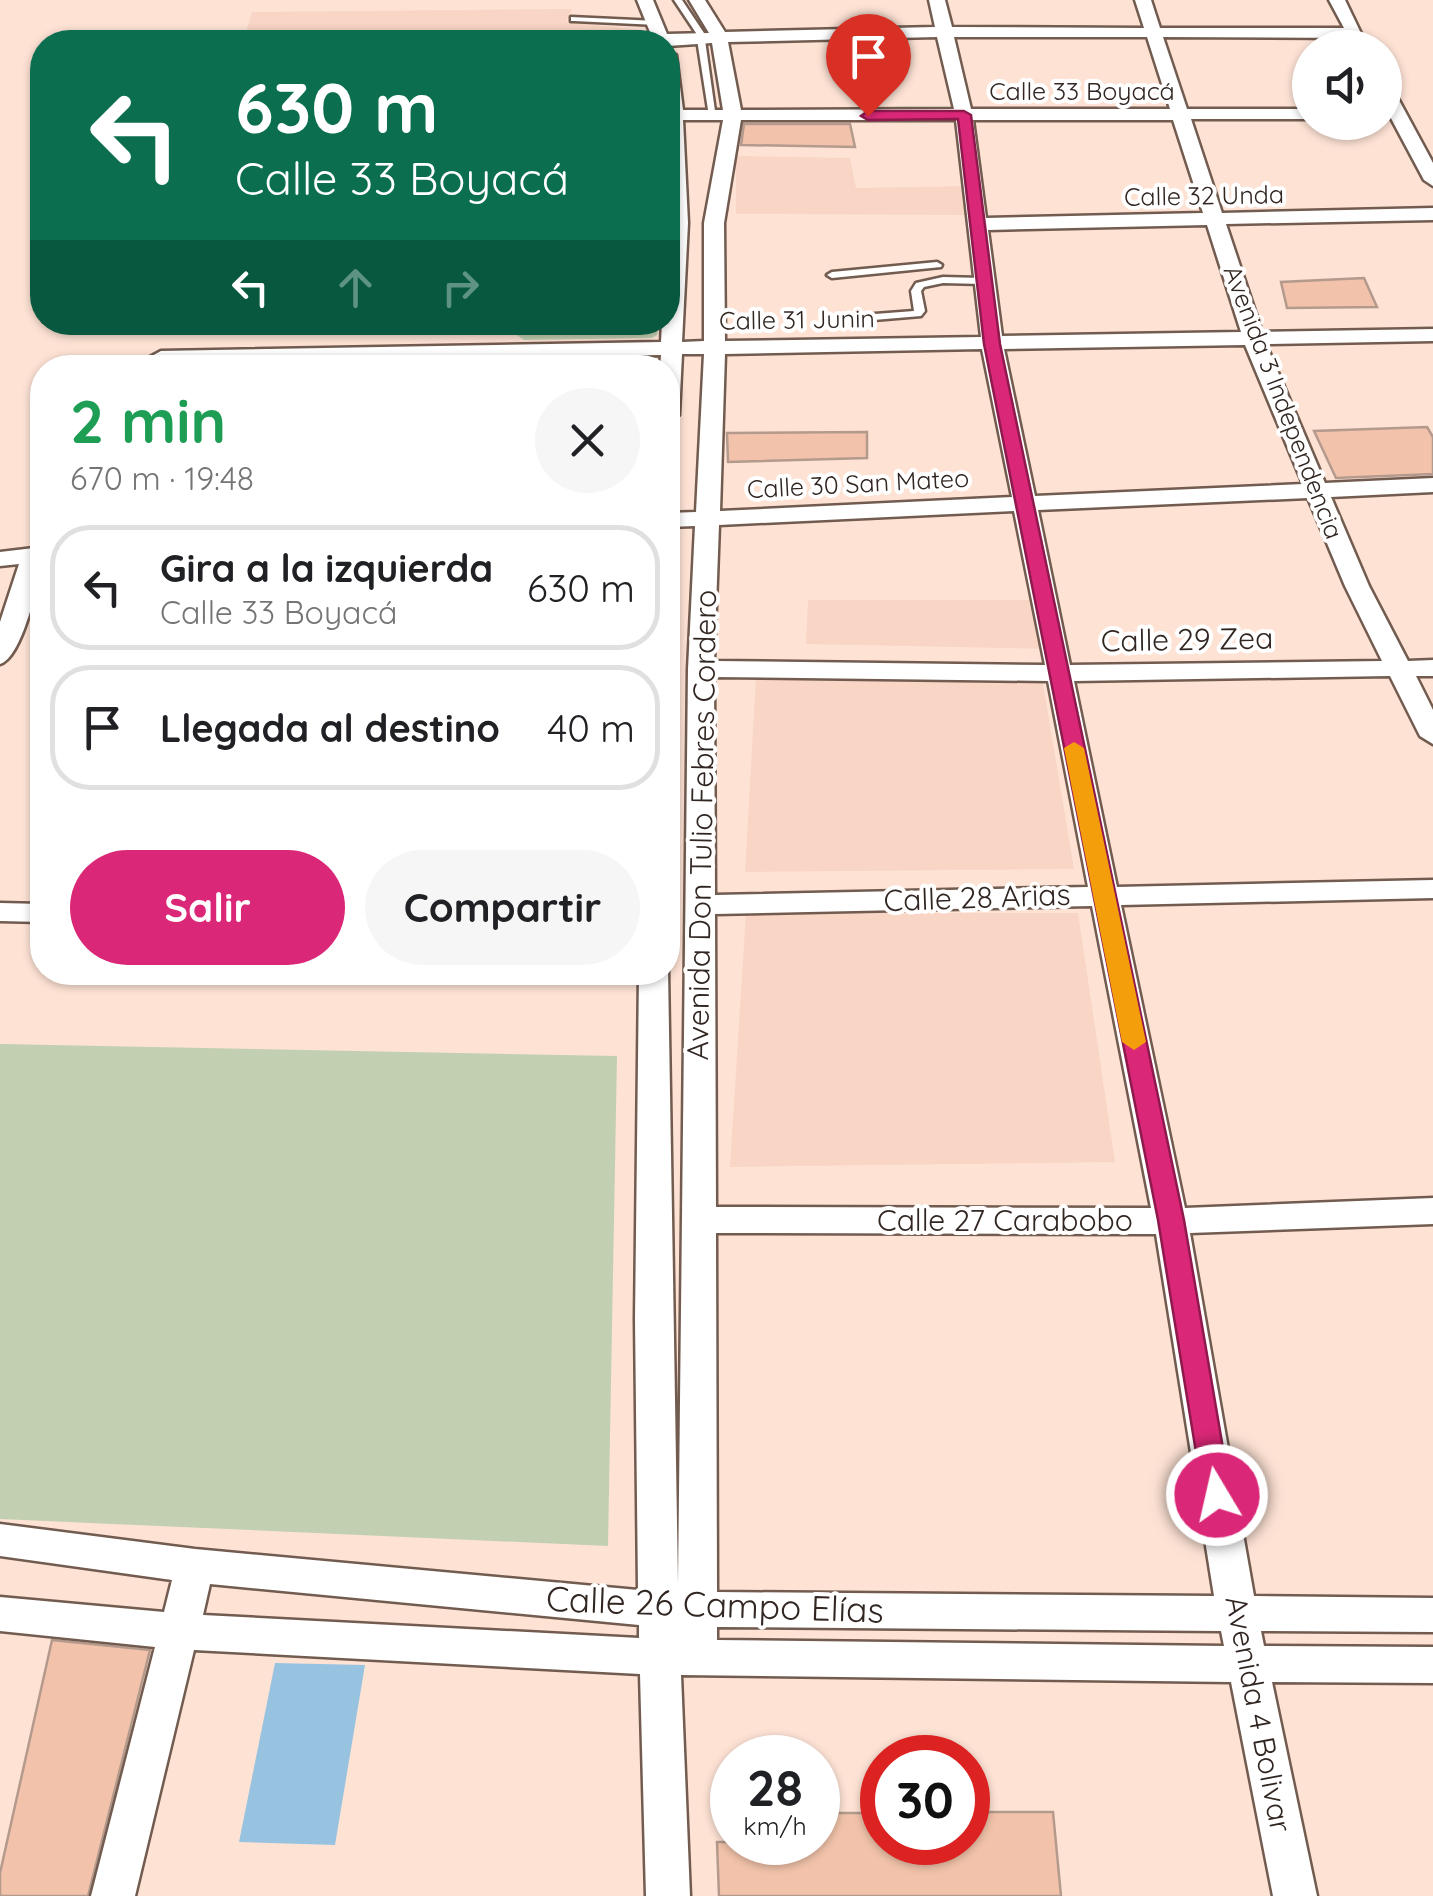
<!DOCTYPE html>
<html lang="es">
<head>
<meta charset="utf-8">
<style>
	body { margin:0; font-family:Quicksand,sans-serif; background:#f6f6f6; color:#202124; height:100vh; display:flex; flex-direction:column; font-size:38px; white-space:nowrap }
	* { box-sizing:border-box; margin:0 }
	p { font-size:32px; color:#757577 }
	.icon { flex:none; width:55px; height:55px; fill:none; stroke:currentColor; stroke-width:2; stroke-linecap:round; stroke-linejoin:round }
	.map { position:relative; flex:1; overflow:hidden }
	.details { position:absolute; left:30px; top:355px; width:650px; height:630px; display:flex; flex-direction:column; background:#fff; border-radius:40px; box-shadow:0 2px 8px #0004 }
	.details>* { flex:none }
	.guide { position:absolute; left:30px; top:30px; width:650px; height:305px; border-radius:40px; box-shadow:0 2px 8px #0004; background:#0b6e4f; color:#fff; overflow:hidden }
	.controls { position:absolute; left:1292px; top:30px; display:grid; gap:20px }
	.controls a { display:grid; place-items:center; width:110px; height:110px; border-radius:50%; background:#fff; box-shadow:0 2px 8px #0004; font-size:50px }
	.speed { position:absolute; left:710px; top:1735px; display:flex; gap:20px; font-size:50px; font-weight:700; text-align:center }
	.speed>* { display:grid; place-content:center; width:130px; height:130px; border-radius:50%; background:#fff; box-shadow:0 2px 8px #0004; line-height:1 }
	.speed small { font-size:25px; font-weight:400 }
	.speed .limit { border:15px solid #d22; background:#fff; color:#111 }
	.pin { position:absolute; display:grid; place-items:center; width:85px; height:85px; color:#fff; margin:-102px -42px; border-radius:50% 50% 50% 0; rotate:-45deg; box-shadow:0 0 10px #0007 }
	.pin .icon { rotate:45deg }
	.me { position:absolute; width:110px; margin:-55px; rotate:351deg; stroke-linejoin:round; filter:drop-shadow(0 0 8px #0008) }
	.turn { display:flex; align-items:center; gap:35px; height:210px; padding:0 40px; font-size:45px }
	.turn .icon { width:130px; height:130px; stroke-width:2.5 }
	.turn b { display:block; font-size:70px; line-height:85px }
	.lanes { display:flex; align-items:center; height:95px; padding:0 40px; background:#0003; justify-content:center; gap:50px; direction:ltr }
	.lanes .off { opacity:.35 }
	.round { display:grid; place-items:center; flex:none; width:105px; height:105px; border-radius:52px; background:#f6f6f6 }
	.headline { display:flex; align-items:center; justify-content:space-between; height:170px; padding:0 40px }
	h1 { font-size:60px; font-weight:700; line-height:75px; color:#1e9e55 }
	.action { display:flex; gap:20px; margin-top:auto; padding:20px 40px }
	.action a { flex:1; height:115px; border-radius:60px; background:#db2777; color:#fff; font-size:40px; font-weight:700; line-height:115px; text-align:center }
	.action a+a { background:#f6f6f6; color:#202124 }
	ul { padding:0; list-style:none }
	li { display:flex; align-items:center; gap:30px; height:125px; margin:0 20px 15px; padding:0 20px; border:5px solid #e0e0e0; border-radius:40px }
	li div { flex:1 }
	li b { display:block; font-size:38px }
	li em { font-style:normal }
	.map>svg:first-child { display:block }
	.built { fill:#f8d5c4 }
	.green { fill:#c2d0b1 }
	.water { fill:#97c3e1 }
	.building { fill:#f2c3aa; stroke:#b49a8d; stroke-width:2.5 }
	.lines { fill:none; stroke-linecap:round; stroke-linejoin:round }
	.lane-casing { stroke:#725b4f; stroke-width:5 }
	.street-casing { stroke:#725b4f; stroke-width:5 }
	.lane { fill:#fff; fill-rule:evenodd }
	.street { fill:#fff; fill-rule:evenodd }
	.route { fill:#db2777; stroke:#8e194d; stroke-width:2.5 }
	.slow { fill:#f59e0b }
	.labels { text-anchor:middle; dominant-baseline:central; stroke-width:8; stroke-linejoin:round; paint-order:stroke }
	.far-street-label { font-size:25px; fill:#312621; stroke:#fff }
	.street-label { font-size:30px; fill:#312621; stroke:#fff }
	.near-street-label { font-size:35px; fill:#312621; stroke:#fff }
</style>
</head>
<body>
<div class="map">
<svg width="1433" height="1896" viewBox="0 0 1433 1896">
	<rect width="100%" height="100%" fill="#fee3d5"/>
	<g class="built">
		<path d="M572 9 566 22 643 30 649 42H243L252 12Z"/>
		<path d="M736 156 850 158 856 188 973 186 979 215 736 214Z"/>
		<path d="M808 600H1043L1054 649 806 644Z"/>
		<path d="M756 678H1042L1074 869 745 872Z"/>
		<path d="M746 913H1078L1115 1162 730 1167Z"/>
	</g>
	<g class="green">
		<path d="M501 323H658L657 335 652 338 524 340Z"/>
		<path d="M0 1044 617 1056 608 1546 0 1519Z"/>
	</g>
	<path class="water" d="M275 1663 365 1665 335 1845 239 1842Z"/>
	<g class="building">
		<path d="M744 124H850L855 147 741 145Z"/>
		<path d="M1364 278 1377 307 1287 308 1281 282Z"/>
		<path d="M1427 427 1433 437V474L1336 478 1314 431Z"/>
		<path d="M867 432V458L728 462 727 433Z"/>
		<path d="M52 1640 150 1650 88 1896H0V1873Z"/>
		<path d="M968 1812H1053L1061 1896H719L717 1842H818V1813H882V1842H968Z"/>
	</g>
	<g class="lines">
		<defs>
			<g id="lane">
				<path d="M674 0H682L704 33 716 118 709 116 696 33Z"/>
				<path d="M571 17 657 21 661 23 657 25 574 21H571Z"/>
				<path d="M937 262 942 265 941 267 832 278 827 275 832 272Z"/>
				<path d="M943 277 982 278 987 281 982 284 943 283 924 287 921 291 925 311 921 316 862 321 857 318 862 315 914 311 911 291 916 283Z"/>
			</g>
			<g id="street">
				<path d="M637 0H653L667 34 709 33 689 0H705L725 32 935 27 929 0H945L952 27 1144 28 1135 0H1151L1160 28H1344L1329 0H1345L1368 48H1354L1349 38 1163 37 1187 109H1310V119H1191L1222 213 1433 208V220L1226 224 1262 332 1433 329V341L1266 344 1325 483 1433 478V492L1331 497 1369 586 1408 661 1433 660V676H1416L1433 710V744L1420 736 1390 676 1074 681 1117 887 1433 880V898L1121 905 1185 1208 1433 1198V1224L1190 1233 1254 1596 1433 1598V1632L1261 1631 1264 1646 1433 1647V1683L1272 1682 1317 1896H1273L1231 1682 681 1675 690 1896H646L640 1674 194 1650 135 1896H91L155 1647 0 1631V1597L164 1612 172 1580 0 1556V1524L195 1549 638 1590 635 1319 639 972H668V969L678 1584 688 669 695 526 668 527V513L696 512 704 354H682L679 415 668 422V368H660L661 355 161 363 150 357 161 351 661 342 662 322H668V50L676 55 683 110H723L712 43 668 46V42H654ZM937 37 954 109 741 110 728 42ZM954 37H1147L1170 109H971ZM683 120H723L704 223V341L682 342 688 223ZM741 120H956L981 337 725 341 724 223ZM973 120H1173L1203 213 986 218ZM1207 225 1241 332 1002 336 988 230ZM1245 345 1303 484 1035 496 1004 349ZM982 349 1012 497 720 511 725 354ZM1308 498 1345 586 1382 661 1070 665 1038 510ZM1014 511 1045 665 714 661 719 525ZM714 677 1048 681 1088 887 715 895ZM1092 906 1151 1208 716 1207 715 914ZM716 1233 1156 1234 1214 1596 717 1592ZM210 1584 639 1625V1638L203 1615ZM717 1627 1221 1631 1224 1646 717 1640Z"/>
				<path d="M1385 86 1394 91 1433 163V186L1424 180 1385 107Z"/>
				<path d="M42 547C43 570 23 658 0 664V622L19 564 0 566V552Z"/>
				<path d="M0 903 42 904V922L0 921Z"/>
			</g>
		</defs>
		<use href="#lane" class="lane-casing"/>
		<use href="#street" class="street-casing"/>
		<use href="#lane" class="lane"/>
		<use href="#street" class="street"/>
	</g>
	<path class="route" d="M964 111 971 115 1000 344 1184 1220 1231 1495 1227 1504 1217 1507 1207 1504 1203 1495 1158 1220 984 344 958 119 868 120 861 116 868 111Z"/>
	<path class="slow" d="M1074 742 1084 748 1146 1042 1134 1050 1122 1042 1064 748Z"/>
	<g class="labels">
		<g class="far-street-label">
			<text x="1082" y="90">Calle 33 Boyacá</text>
			<text transform="translate(1204 195) rotate(-1)">Calle 32 Unda</text>
			<text transform="translate(797 319) rotate(-1)">Calle 31 Junin</text>
			<text transform="translate(1284 402) rotate(69)">Avenida 3 Independencia</text>
			<text transform="translate(858 483) rotate(-3)">Calle 30 San Mateo</text>
		</g>
		<g class="street-label">
			<text transform="translate(1187 639) rotate(-1)">Calle 29 Zea</text>
			<text transform="translate(701 825) rotate(-89)">Avenida Don Tulio Febres Cordero</text>
			<text transform="translate(977 897) rotate(-2)">Calle 28 Arias</text>
			<text x="1005" y="1220">Calle 27 Carabobo</text>
			<text transform="translate(1259 1714) rotate(79)">Avenida 4 Bolivar</text>
		</g>
		<g class="near-street-label">
			<text transform="translate(715 1604) rotate(2)">Calle 26 Campo Elías</text>
		</g>
	</g>
</svg>
<div class="controls">
<a><svg class="icon" aria-label="sound" viewBox="0 0 24 24"><path d="M4 9h4l5-4v14l-5-4H4zM17 9q2 3 0 6"/></svg></a>
</div>
<div class="speed"><div>28<small>km/h</small></div><div class="limit">30</div></div>
<div class="pin" style="left:868px;top:116px;background:#d93025"><svg class="icon" aria-label="arrive" viewBox="0 0 24 24"><path d="M6 21V4h12l-3 4 3 4H6"/></svg></div>
<svg class="me" style="left:1217px;top:1495px" viewBox="-20 -20 40 40"><circle r="17" fill="#db2777" stroke="#fff" stroke-width="3"/><path d="M0-11L8 9 0 5-8 9z" fill="#fff"/></svg>
<div class="guide">
<div class="turn"><svg class="icon" aria-label="left" viewBox="0 0 24 24"><path d="M17 20v-9H6M10 6l-5 5 5 5"/></svg><div><b>630 m</b>Calle 33 Boyacá</div></div>
<div class="lanes"><svg class="icon" aria-label="left" viewBox="0 0 24 24"><path d="M17 20v-9H6M10 6l-5 5 5 5"/></svg><svg class="icon off" aria-label="ahead" viewBox="0 0 24 24"><path d="M12 20V5M6 11l6-6 6 6"/></svg><svg class="icon off" aria-label="right" viewBox="0 0 24 24"><path d="M7 20v-9h11M14 6l5 5-5 5"/></svg></div>
</div>
<section class="details">
<div class="headline"><div><h1>2 min</h1><p>670 m · 19:48</p></div><a class="round"><svg class="icon" aria-label="close" viewBox="0 0 24 24"><path d="M6 6l12 12M18 6L6 18"/></svg></a></div>
<ul>
<li><svg class="icon" aria-label="left" viewBox="0 0 24 24"><path d="M17 20v-9H6M10 6l-5 5 5 5"/></svg><div><b>Gira a la izquierda</b><p>Calle 33 Boyacá</p></div><em>630 m</em></li>
<li><svg class="icon" aria-label="arrive" viewBox="0 0 24 24"><path d="M6 21V4h12l-3 4 3 4H6"/></svg><div><b>Llegada al destino</b></div><em>40 m</em></li>
</ul>
<div class="action"><a>Salir</a><a>Compartir</a></div>
</section>
</div>
</body>
</html>
